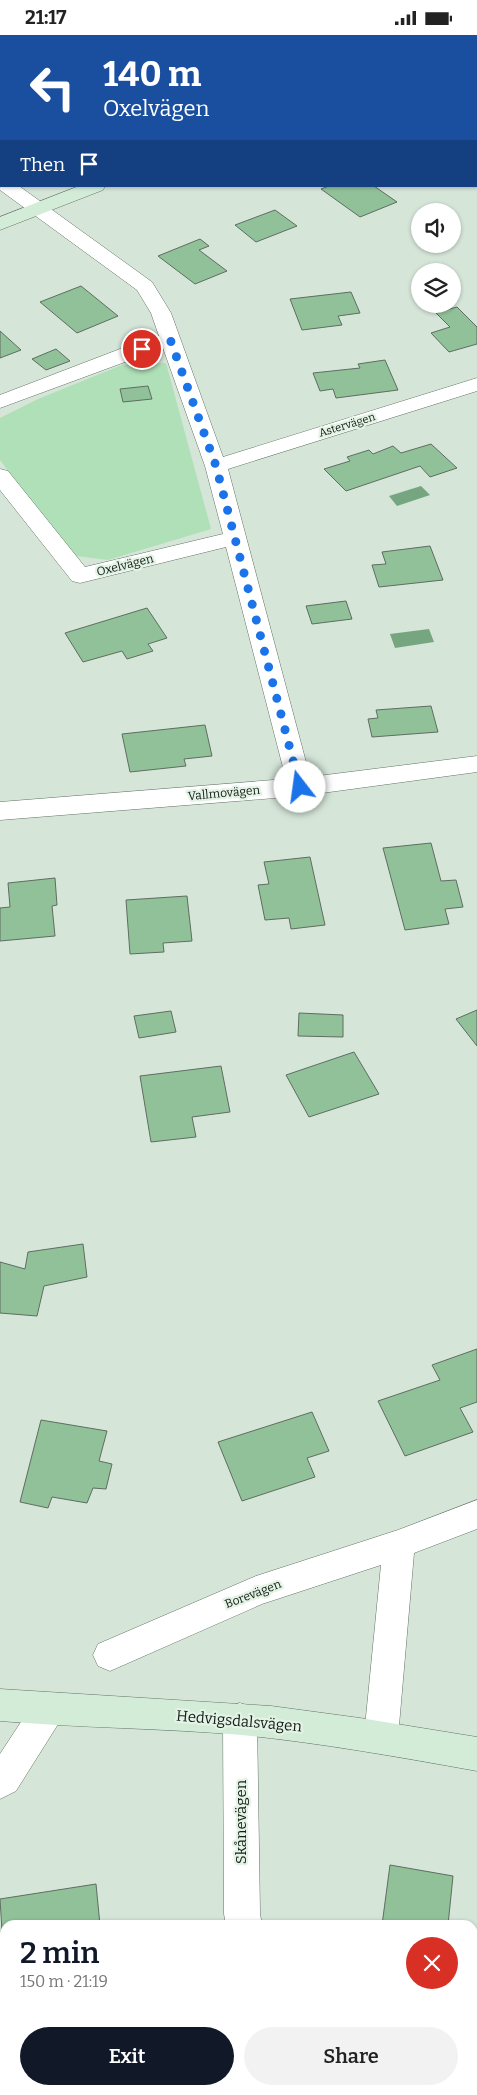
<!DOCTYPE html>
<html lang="en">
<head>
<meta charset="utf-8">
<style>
	body { margin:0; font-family:Bitter,serif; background:#f2f2f2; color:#222; height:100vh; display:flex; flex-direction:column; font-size:19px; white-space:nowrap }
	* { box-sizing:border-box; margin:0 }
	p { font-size:16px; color:#767676 }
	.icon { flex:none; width:28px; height:28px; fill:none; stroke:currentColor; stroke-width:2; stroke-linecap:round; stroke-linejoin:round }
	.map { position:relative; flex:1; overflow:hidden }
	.side { position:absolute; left:0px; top:1885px; width:478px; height:175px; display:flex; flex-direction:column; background:#fff; border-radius:15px 15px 0 0; box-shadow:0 1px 4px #0004 }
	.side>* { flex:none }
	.guide { position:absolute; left:0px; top:0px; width:478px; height:152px; box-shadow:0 1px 4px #0004; background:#1a4fa0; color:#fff; overflow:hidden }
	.controls { position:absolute; left:411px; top:168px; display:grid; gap:10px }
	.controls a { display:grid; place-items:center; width:50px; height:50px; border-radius:50%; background:#fff; box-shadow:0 1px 4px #0004; font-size:25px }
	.pin { position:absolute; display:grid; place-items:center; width:42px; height:42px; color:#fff; margin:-21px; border:2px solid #fff; border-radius:50%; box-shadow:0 1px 5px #0007 }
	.me { position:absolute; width:55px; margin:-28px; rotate:345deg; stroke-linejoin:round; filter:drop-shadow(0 0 4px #0008) }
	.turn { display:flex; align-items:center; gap:18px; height:105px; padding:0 20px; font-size:22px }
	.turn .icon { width:65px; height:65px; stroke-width:2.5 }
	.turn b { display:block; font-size:35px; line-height:42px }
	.then { display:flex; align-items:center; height:48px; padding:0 20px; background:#0003; gap:10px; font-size:19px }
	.round { display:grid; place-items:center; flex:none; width:52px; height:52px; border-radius:26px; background:#f2f2f2 }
	.summary { display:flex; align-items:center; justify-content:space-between; height:85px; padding:0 20px }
	h1 { font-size:30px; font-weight:600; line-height:38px; color:#111827 }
	.primary-button { display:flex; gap:10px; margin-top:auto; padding:10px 20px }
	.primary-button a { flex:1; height:58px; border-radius:30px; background:#111827; color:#fff; font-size:20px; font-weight:600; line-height:58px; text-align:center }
	.primary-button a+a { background:#f2f2f2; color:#222 }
	.status { display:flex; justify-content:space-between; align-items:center; height:35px; padding:0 25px; background:#fff; direction:ltr }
	.status svg { height:14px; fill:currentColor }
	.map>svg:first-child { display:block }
	.green { fill:#b0e0b7 }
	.water { fill:#76a67f }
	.building { fill:#91c199; stroke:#5f6d61 }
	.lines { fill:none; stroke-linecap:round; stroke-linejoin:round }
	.street-casing { stroke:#657367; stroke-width:1 }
	.secondary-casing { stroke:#657367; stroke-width:1 }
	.street { fill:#fff; fill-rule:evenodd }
	.secondary { fill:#d3ecd8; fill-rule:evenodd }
	.route { stroke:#1a73e8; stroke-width:9; stroke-dasharray:0 16.2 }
	.labels { text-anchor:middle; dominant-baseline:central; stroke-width:4.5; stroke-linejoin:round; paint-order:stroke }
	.far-street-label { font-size:11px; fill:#161c17; stroke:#e3f3e5 }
	.street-label { font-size:12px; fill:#161c17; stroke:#e3f3e5 }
	.near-street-label { font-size:15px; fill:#161c17; stroke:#e3f3e5 }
</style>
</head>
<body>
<div class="status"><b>21:17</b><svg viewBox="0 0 49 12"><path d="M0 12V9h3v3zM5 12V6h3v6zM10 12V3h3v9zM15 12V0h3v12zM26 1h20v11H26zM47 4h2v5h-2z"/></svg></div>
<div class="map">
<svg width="477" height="2060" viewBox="0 0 477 2060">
	<rect width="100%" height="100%" fill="#d5e5d8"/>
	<path class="green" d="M166 328 211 494 108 525 76 521 60 505 0 425V383L38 364 122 330Z"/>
	<g class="water">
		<path d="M421 451 430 460 397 471 389 461Z"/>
		<path d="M429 594 434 607 395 613 390 599Z"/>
	</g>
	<g class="building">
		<path d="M329 151H374L397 167 360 182 321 154Z"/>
		<path d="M275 175 297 191 256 207 235 190Z"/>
		<path d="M200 204 209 211 199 215 227 236 195 249 158 221Z"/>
		<path d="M81 251 118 281 77 298 40 267Z"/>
		<path d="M351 257 360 278 338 281 342 290 302 295 290 264Z"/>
		<path d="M457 272 477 292V309L449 317 431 298 450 292 436 278Z"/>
		<path d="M0 296 21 315 0 323Z"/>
		<path d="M56 314 70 326 46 335 32 324Z"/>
		<path d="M385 325 398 355 336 363 333 354 320 356 313 338 360 333 358 329Z"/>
		<path d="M148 351 152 364 123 367 120 354Z"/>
		<path d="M431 409 457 433 430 442 420 431 346 456 324 434 350 426 347 422 369 415 373 419 393 411 401 418Z"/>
		<path d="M430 511 443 545 379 552 372 530 386 529 382 517Z"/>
		<path d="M346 566 352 584 312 589 306 571Z"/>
		<path d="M147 573 167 603 148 609 153 616 127 624 122 616 83 627 65 598Z"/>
		<path d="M431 671 438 697 372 702 368 684 378 683 376 675Z"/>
		<path d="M205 690 212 721 184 724 186 731 130 737 122 699Z"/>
		<path d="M431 808 441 846 456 845 463 872 445 874 449 889 405 895 383 813Z"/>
		<path d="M310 822 325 890 291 894 289 883 265 885 258 850 269 849 264 827Z"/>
		<path d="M55 843 57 870 52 871 55 901 0 906V873L10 872 8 848Z"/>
		<path d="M187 861 192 906 163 908 164 917 130 919 126 865Z"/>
		<path d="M477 975V1011L456 984Z"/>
		<path d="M171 976 176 997 139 1003 134 981Z"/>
		<path d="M299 978 343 980V1002L298 1001Z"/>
		<path d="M354 1017 379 1059 309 1082 286 1040Z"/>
		<path d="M221 1031 230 1077 192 1082 196 1102 151 1107 140 1041Z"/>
		<path d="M83 1209 87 1242 44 1251 37 1281 0 1278V1227L25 1234 28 1217Z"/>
		<path d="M477 1314V1367L460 1373 473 1397 405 1421 378 1366 440 1345 432 1330Z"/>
		<path d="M312 1377 329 1416 307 1423 315 1442 242 1466 218 1407Z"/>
		<path d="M41 1385 107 1396 99 1426 112 1429 106 1454 93 1453 87 1468 52 1462 48 1473 20 1467Z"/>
		<path d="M390 1830 453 1841 448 1890H382Z"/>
		<path d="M96 1849 100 1890H5V1944L0 1864Z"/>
		<path d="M472 1906 477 1907 472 1955Z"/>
	</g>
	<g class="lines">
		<defs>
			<g id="street">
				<path d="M368 0H387L388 1H369Z"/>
				<path d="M1 147V151H19L152 247 171 278 223 422 477 343V356L228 434 310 742 477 721V737L300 761 0 785V767L286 744 226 512 80 548 72 546 0 455V434L8 436 85 532 223 499 205 431 163 313 0 373V360L120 314 159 301 151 278 137 255 0 155Z"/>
				<path d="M477 1465V1494L414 1518 398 1702 393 1714 381 1719 369 1714 364 1702 381 1530 262 1569 110 1636 98 1631 93 1620 98 1609 256 1541 398 1495Z"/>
				<path d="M48 1659 60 1664 65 1675 60 1686 16 1756 0 1764V1719L36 1664Z"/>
				<path d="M240 1668 252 1672 257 1684 260 1879 262 1890H226L224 1879 223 1684 228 1672Z"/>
				<rect x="253" y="2055" width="38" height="5"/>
			</g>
			<g id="secondary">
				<rect x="476" y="4" width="1" height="10"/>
				<path d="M79 151H105L103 155 0 195V182Z"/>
				<path d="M0 1654 271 1671 360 1683 477 1702V1736C399 1722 321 1708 242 1700 161 1693 80 1693 0 1686Z"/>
			</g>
		</defs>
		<use href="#street" class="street-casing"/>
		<use href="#secondary" class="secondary-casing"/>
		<use href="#street" class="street"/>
		<use href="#secondary" class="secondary"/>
	</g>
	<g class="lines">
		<path class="route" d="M142 314 170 304 216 431 300 752"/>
	</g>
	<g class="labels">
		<g class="far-street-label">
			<text transform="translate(347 390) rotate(-17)">Astervägen</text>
		</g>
		<g class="street-label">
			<text transform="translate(125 530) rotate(-14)">Oxelvägen</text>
			<text transform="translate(224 758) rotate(-5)">Vallmovägen</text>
			<text transform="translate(253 1559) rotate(-21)">Borevägen</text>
		</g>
		<g class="near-street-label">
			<text transform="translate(239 1686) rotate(5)">Hedvigsdalsvägen</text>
			<text transform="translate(241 1787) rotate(-90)">Skånevägen</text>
		</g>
	</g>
</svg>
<div class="controls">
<a><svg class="icon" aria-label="sound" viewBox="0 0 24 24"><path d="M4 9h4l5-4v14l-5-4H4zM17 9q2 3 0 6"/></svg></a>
<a><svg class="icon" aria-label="layers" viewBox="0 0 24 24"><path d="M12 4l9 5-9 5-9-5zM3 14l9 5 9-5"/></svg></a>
</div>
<div class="pin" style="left:142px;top:314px;background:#d93025"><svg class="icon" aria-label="arrive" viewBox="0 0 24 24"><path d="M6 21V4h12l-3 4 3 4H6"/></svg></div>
<svg class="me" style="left:300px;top:752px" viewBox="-20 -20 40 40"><circle r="19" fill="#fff"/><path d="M0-13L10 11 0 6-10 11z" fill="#1a73e8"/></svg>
<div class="guide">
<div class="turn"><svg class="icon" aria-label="left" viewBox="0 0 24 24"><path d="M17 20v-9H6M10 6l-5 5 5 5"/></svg><div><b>140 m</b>Oxelvägen</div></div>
<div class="then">Then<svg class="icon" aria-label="arrive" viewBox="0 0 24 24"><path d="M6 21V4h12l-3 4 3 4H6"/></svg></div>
</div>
<section class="side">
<div class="summary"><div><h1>2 min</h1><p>150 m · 21:19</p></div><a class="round" style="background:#d93025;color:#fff"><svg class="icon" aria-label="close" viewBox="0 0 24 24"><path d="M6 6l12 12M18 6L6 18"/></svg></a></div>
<div class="primary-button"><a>Exit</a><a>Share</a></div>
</section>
</div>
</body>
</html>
